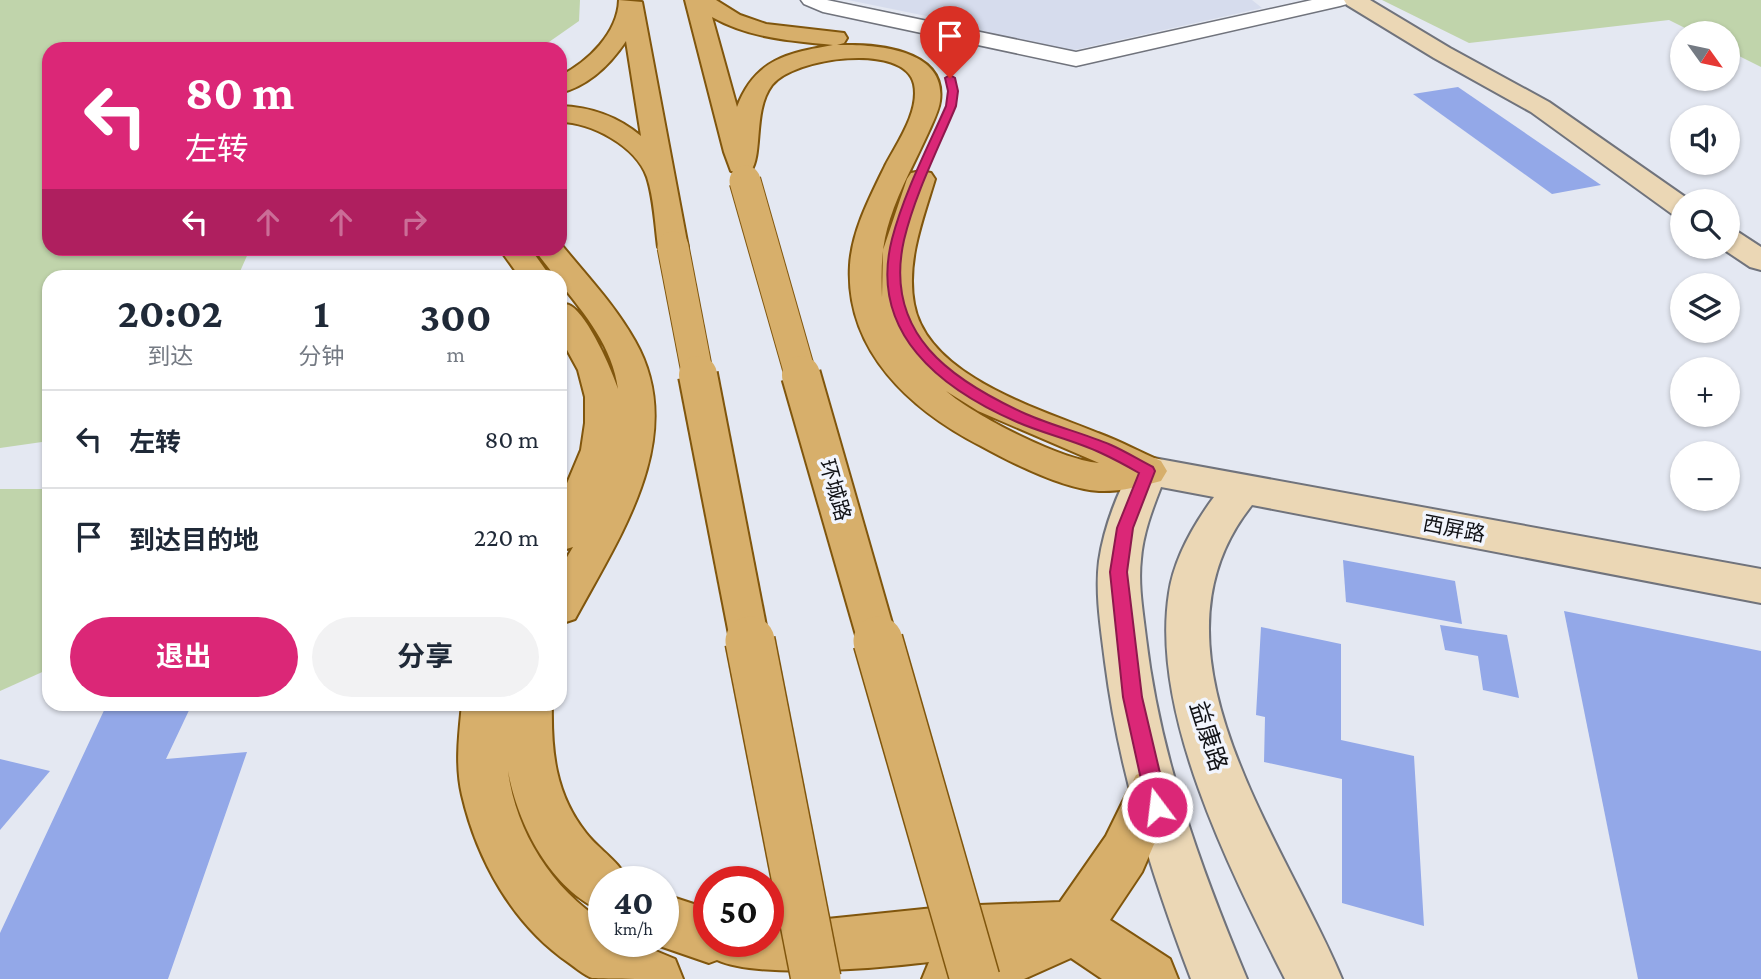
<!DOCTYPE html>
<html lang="zh">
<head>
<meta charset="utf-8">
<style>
	body { margin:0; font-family:"Crimson Pro","Noto Sans SC",serif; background:#f2f2f3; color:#1f2937; height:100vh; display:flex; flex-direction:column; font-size:26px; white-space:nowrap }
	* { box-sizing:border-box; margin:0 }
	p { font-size:23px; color:#747a83 }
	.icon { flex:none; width:38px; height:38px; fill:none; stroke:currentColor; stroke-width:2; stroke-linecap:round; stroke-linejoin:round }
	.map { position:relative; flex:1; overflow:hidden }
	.drawer { position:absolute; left:42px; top:270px; width:525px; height:441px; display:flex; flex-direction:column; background:#fff; border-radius:21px; box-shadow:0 2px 5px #0004 }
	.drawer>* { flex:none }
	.hud { position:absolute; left:42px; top:42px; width:525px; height:214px; border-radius:21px; box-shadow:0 2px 5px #0004; background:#db2777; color:#fff; overflow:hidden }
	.needle { width:46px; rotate:123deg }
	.controls { position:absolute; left:1670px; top:21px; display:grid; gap:14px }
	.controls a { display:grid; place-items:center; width:70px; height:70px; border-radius:50%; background:#fff; box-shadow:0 2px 5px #0004; font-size:35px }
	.speed { position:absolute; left:588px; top:866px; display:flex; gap:14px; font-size:35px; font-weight:700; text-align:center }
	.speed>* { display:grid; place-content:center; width:91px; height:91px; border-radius:50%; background:#fff; box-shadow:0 2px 5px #0004; line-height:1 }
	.speed small { font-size:18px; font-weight:400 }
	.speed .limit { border:10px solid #d22; background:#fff; color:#111 }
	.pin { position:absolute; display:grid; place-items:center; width:60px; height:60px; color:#fff; margin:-72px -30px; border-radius:50% 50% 50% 0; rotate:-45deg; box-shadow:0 0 7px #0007 }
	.pin .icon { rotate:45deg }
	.me { position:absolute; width:77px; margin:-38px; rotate:345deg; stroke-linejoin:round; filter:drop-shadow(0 0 5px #0008) }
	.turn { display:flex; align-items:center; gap:24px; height:147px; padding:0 28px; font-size:32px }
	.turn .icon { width:91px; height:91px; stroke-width:2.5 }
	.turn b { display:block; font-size:49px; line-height:60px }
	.lanes { display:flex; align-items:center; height:66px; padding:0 28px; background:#0003; justify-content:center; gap:35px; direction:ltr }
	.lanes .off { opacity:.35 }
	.eta { display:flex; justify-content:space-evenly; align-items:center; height:119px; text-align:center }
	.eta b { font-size:42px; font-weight:700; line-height:49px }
	.button { display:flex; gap:14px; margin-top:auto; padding:14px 28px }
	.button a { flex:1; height:80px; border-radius:42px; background:#db2777; color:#fff; font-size:28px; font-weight:700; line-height:80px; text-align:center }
	.button a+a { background:#f2f2f3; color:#1f2937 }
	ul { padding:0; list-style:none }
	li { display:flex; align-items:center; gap:21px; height:98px; padding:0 28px; border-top:2px solid #e0e1e3 }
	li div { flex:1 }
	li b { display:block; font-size:26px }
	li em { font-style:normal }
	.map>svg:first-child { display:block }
	.built { fill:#d6dced }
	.green { fill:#c0d4ab }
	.building { fill:#93a8e8 }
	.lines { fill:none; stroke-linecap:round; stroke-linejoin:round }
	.street-casing { stroke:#70737c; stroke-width:3 }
	.secondary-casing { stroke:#70737c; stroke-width:4 }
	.primary-casing { stroke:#80560d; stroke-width:4 }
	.street { fill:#fff; fill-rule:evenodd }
	.secondary { fill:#ebd7b5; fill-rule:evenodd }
	.primary { fill:#d7af6b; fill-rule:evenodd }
	.primary-bridge-far2-casing { stroke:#80560d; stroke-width:33; stroke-linecap:butt }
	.primary-bridge-far1-casing { stroke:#80560d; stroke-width:42; stroke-linecap:butt }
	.primary-bridge-casing { stroke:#80560d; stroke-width:52; stroke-linecap:butt }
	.primary-bridge-far2 { stroke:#d7af6b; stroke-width:31 }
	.primary-bridge-far1 { stroke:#d7af6b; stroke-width:38 }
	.primary-bridge { stroke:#d7af6b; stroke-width:49 }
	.route { fill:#db2777; stroke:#8e194d; stroke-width:2 }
	.labels { text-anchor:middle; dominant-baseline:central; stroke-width:7; stroke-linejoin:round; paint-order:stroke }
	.street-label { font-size:21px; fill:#111216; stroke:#f2f5fd }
	.near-street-label { font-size:24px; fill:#111216; stroke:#f2f5fd }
</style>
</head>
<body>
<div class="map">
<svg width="1761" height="979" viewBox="0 0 1761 979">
	<rect width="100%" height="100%" fill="#e4e8f2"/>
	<path class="built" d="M848 0H1252L1262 8 1070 51 1016 40 946 20Z"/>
	<g class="green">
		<path d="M0 0H580L579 21 539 49H49V248L250 249 238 276H49V441L0 448Z"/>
		<path d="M1382 0H1761V67L1727 50V33H1695L1669 20 1469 43Z"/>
		<path d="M0 489H49V669L0 691Z"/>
	</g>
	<g class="building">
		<path d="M1458 87 1601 185 1552 194 1413 94Z"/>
		<path d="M1343 560 1455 581 1462 624 1346 602Z"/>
		<path d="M1564 611 1761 651V979H1638Z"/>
		<path d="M1440 625 1507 635 1519 698 1483 690 1478 656 1445 650Z"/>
		<path d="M1261 627 1341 644V740L1414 756 1424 926 1342 903V779L1264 762 1265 717 1256 715Z"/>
		<path d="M107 704H192L166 759 247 752 168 979H0V933Z"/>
		<path d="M0 759 50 771 0 830Z"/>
	</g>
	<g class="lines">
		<defs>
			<path id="street" d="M801 0H827L1076 52 1312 0H1350L1347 4 1340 6 1076 66 823 12 804 4Z"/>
			<g id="secondary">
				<path d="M1344 0H1370L1450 48 1549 102 1691 201H1682V217L1672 214 1531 112 1434 58 1347 5Z"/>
				<path d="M1727 229 1738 232 1761 247V270L1750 267 1720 247H1727Z"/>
				<path d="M1148 457 1761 569V603L1252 505C1136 650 1285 841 1342 979H1285C1231 872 1150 714 1169 593 1174 559 1194 524 1214 497L1161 487C1152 510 1143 534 1141 559 1138 585 1143 612 1146 638 1160 757 1201 869 1247 979H1191C1152 876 1119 772 1105 662 1101 629 1095 594 1099 561 1104 527 1118 491 1135 461Z"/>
			</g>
			<g id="primary">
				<path d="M619 0 642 2 688 247 684 253 673 256 662 253 658 247C655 225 654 198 647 177 636 146 591 122 560 122V106C591 107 617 116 641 136L626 41C610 65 588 86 560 93V76C588 62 618 33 619 0Z"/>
				<path d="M685 0H716L740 15 766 24 844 33 847 38 844 43 837 45C873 44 947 48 940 101 939 110 933 122 929 131 916 160 900 188 890 219 881 246 881 270 882 298L883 250 907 179 911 173 921 171 931 173 935 179C923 219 906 261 914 304 927 376 1039 409 1098 433 1120 441 1140 452 1161 461L1167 471 1161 481C1142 486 1119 492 1099 491 1063 489 1012 463 981 446 911 410 845 351 850 265 852 231 870 197 885 166 897 143 920 111 914 84 905 42 794 57 772 85 753 110 763 153 751 171L741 173 731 171 724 152ZM712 17C749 38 791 41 833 45 788 53 755 59 737 107ZM946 391 978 411 1099 463C1061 460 975 416 946 391Z"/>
				<path d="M560 243C586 275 615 305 635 341 689 436 620 536 575 619L560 624V569L573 547 560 551V500L581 450 585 423V397L578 370 560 337V303C564 304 568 304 571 306 588 316 612 370 618 389 613 348 585 314 560 283V276H555L533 248H560Z"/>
				<path d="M499 248H530L550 276H519Z"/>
				<path d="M462 704H552C551 751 555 794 586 833 600 851 620 861 628 882H604V912C551 890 518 825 508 771 516 832 552 889 604 922V942H634L675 959 683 979C666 979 603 979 592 978 584 975 576 968 569 963 513 925 477 860 462 795 455 765 459 734 462 704Z"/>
				<path d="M1153 768 1170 775 1177 791 1142 872 1110 920 1170 959 1178 979H1102L1071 958 1024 979H922L929 962C880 968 757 979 717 960L709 963 648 942H663V894L709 909V942H768V918L827 919 953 906 1060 902 1106 836 1136 775Z"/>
			</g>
		</defs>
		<use href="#street" class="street-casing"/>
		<use href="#secondary" class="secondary-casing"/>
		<use href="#primary" class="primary-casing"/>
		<use href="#street" class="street"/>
		<use href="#secondary" class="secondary"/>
		<use href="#primary" class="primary"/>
		<defs>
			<g id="primary-bridge-far2">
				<path d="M745 181 801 377"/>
				<path d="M673 247 698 377"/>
			</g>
			<g id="primary-bridge-far1">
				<path d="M698 375 750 643"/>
				<path d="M801 375 878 643"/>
			</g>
			<g id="primary-bridge">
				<path d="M750 641 816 979"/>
				<path d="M878 641 975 979"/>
			</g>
		</defs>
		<use href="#primary-bridge-far2" class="primary-bridge-far2-casing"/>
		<use href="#primary-bridge-far1" class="primary-bridge-far1-casing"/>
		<use href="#primary-bridge" class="primary-bridge-casing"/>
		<use href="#primary-bridge-far2" class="primary-bridge-far2"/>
		<use href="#primary-bridge-far1" class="primary-bridge-far1"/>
		<use href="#primary-bridge" class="primary-bridge"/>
	</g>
	<path class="route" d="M950 75 955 78 958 91 956 106C938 149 915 194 904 240 883 334 951 380 1026 414 1053 426 1083 433 1111 445 1125 451 1139 460 1153 467L1155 471 1133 528 1127 572 1142 697 1168 807 1165 814 1157 817 1150 814 1147 807 1123 697 1110 572 1117 528 1139 473C1127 466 1114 459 1101 453 1074 440 1044 434 1017 422 941 389 868 333 892 239 904 193 927 149 946 106L948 91 945 78Z"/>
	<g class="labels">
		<g class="street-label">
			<text transform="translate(835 490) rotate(74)">环城路</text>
			<text transform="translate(1454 529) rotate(11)">西屏路</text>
		</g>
		<g class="near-street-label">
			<text transform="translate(1209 736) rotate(72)">益康路</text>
		</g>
	</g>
</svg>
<div class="controls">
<a><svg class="needle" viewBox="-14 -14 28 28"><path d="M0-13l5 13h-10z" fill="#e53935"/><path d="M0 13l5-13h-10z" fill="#747a83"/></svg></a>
<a><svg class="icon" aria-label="sound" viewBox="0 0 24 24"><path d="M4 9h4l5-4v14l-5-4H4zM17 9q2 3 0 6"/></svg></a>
<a><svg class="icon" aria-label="search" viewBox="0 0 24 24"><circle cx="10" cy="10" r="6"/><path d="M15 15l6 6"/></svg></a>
<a><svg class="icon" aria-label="layers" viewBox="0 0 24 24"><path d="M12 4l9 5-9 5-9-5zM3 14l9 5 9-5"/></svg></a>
<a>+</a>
<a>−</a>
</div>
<div class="speed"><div>40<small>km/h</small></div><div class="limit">50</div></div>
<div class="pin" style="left:950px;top:78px;background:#d93025"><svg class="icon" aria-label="arrive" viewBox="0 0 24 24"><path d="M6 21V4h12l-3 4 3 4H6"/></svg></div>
<svg class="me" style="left:1157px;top:807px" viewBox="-20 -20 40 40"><circle r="17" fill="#db2777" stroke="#fff" stroke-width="3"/><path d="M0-11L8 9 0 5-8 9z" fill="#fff"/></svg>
<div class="hud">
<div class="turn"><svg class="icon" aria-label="left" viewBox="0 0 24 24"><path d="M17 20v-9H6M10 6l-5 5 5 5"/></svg><div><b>80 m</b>左转</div></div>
<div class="lanes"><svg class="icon" aria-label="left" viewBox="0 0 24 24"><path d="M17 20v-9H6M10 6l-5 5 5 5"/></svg><svg class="icon off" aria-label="ahead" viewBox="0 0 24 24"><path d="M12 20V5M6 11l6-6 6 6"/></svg><svg class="icon off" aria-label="ahead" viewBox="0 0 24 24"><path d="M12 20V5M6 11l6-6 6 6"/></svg><svg class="icon off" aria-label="right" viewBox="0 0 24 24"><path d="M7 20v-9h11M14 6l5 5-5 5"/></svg></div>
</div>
<section class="drawer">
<div class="eta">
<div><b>20:02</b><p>到达</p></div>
<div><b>1</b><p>分钟</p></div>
<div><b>300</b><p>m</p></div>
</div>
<ul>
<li><svg class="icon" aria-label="left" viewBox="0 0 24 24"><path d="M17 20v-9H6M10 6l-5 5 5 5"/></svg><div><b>左转</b></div><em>80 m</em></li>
<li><svg class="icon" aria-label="arrive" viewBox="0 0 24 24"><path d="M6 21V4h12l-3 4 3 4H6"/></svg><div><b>到达目的地</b></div><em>220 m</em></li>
</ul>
<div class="button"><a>退出</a><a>分享</a></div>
</section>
</div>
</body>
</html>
